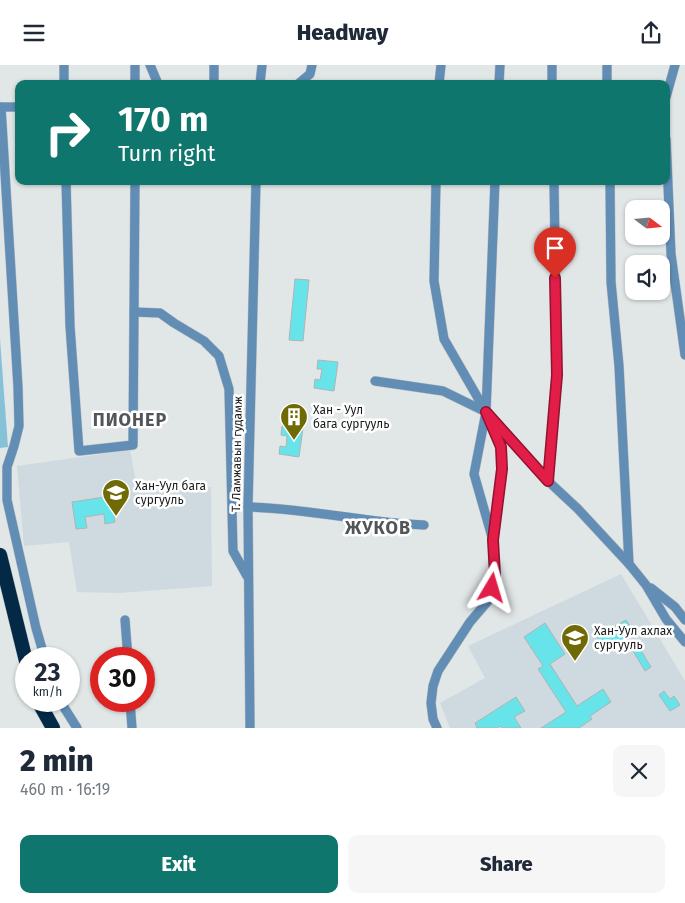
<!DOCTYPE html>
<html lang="en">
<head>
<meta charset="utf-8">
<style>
	body { margin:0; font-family:"Fira Sans",sans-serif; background:#f6f6f7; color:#1f2937; height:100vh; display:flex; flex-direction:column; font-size:19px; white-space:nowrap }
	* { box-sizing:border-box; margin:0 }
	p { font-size:16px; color:#747a83 }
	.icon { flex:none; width:28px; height:28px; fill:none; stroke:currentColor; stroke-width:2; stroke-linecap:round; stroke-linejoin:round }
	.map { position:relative; height:663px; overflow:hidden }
	.sheet { display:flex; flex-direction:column; background:#fff; flex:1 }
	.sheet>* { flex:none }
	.guide { position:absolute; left:15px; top:15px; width:655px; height:105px; border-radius:10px; box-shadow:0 1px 4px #0004; background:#0f766e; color:#fff; overflow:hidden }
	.needle { width:32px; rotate:106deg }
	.fabs { position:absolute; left:625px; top:135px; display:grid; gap:10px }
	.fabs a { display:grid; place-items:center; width:45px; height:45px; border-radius:10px; background:#fff; box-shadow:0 1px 4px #0004; font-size:25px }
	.speed { position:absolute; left:15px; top:582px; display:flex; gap:10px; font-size:25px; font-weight:700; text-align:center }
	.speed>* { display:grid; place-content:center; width:65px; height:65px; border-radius:50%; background:#fff; box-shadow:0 1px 4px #0004; line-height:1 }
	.speed small { font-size:12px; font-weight:400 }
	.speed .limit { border:8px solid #d22; background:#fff; color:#111 }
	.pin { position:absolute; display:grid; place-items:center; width:42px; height:42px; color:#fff; margin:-51px -21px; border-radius:50% 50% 50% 0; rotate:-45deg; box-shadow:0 0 5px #0007 }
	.pin .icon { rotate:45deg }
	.me { position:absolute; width:55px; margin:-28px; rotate:7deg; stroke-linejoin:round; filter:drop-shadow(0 0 4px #0008) }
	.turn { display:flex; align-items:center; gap:18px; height:105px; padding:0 20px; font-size:22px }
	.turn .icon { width:65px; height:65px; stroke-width:2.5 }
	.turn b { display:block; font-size:35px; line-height:42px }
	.round { display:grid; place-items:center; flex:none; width:52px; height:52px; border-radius:10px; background:#f6f6f7 }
	.head { display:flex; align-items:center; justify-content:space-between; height:85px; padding:0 20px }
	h1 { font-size:30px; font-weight:800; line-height:38px }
	.action { display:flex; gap:10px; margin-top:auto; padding:10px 20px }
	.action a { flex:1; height:58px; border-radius:10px; background:#0f766e; color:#fff; font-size:20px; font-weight:800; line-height:58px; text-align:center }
	.action a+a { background:#f6f6f7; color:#1f2937 }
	header { display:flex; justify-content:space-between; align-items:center; height:65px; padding:0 20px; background:#fff; font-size:22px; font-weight:800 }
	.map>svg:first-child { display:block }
	.built { fill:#cedadf }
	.green { fill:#87c1d7 }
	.building { fill:#67e4ea; stroke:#afb4b4 }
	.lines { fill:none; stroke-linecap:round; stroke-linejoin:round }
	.minor-casing { stroke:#bdc1c2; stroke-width:10 }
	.highway-casing { stroke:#bdc1c2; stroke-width:15 }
	.minor { stroke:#628eb6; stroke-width:9 }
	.highway { stroke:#032947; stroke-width:14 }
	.route-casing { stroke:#92132f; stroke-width:12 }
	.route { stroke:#e11d48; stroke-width:9 }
	.labels { text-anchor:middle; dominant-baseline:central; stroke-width:5; stroke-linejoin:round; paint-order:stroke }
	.poi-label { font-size:12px; fill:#18191a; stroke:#fff; text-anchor:start }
	.street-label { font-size:12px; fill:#18191a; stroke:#fff }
	.district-label { font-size:18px; font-weight:bold; letter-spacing:1px; fill:#535658; stroke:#fff }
</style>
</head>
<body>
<header><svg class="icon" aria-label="menu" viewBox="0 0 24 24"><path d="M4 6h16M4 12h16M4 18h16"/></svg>Headway<svg class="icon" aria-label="share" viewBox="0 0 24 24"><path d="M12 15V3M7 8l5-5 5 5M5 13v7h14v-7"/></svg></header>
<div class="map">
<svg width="685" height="663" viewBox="0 0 685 663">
	<rect width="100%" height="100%" fill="#e1e6e7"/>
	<g class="built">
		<path d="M130 385 138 428 211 422 212 521 119 528 77 527 69 477 24 481 17 401Z"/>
		<path d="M621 509 685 616V663H450L440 638 485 613 468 581Z"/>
	</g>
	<path class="green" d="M0 274 8 382 0 383Z"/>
	<g class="building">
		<path d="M295 214 309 215 303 276 289 275Z"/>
		<path d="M318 295 338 297 334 326 314 323 315 314 320 315 322 304H317Z"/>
		<path d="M282 361 303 363 299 392 279 389 280 381 286 382 287 371 281 370Z"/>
		<path d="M111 431 115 457 105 459 104 449 85 452 87 463 76 464 72 437Z"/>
		<path d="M626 555 634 567 626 572 632 581 625 585 620 576 605 585 597 572Z"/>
		<path d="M545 558 565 589 550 599 577 641 603 624 611 637 590 651 592 654 579 663H541L566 647 538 604 543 601 524 572Z"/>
		<path d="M639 582 651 602 645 606 633 586Z"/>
		<path d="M664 626 670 634 674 631 680 640 670 646 659 630Z"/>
		<path d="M516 632 525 646 514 652 521 663H502L500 661 497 663H477L475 658Z"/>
	</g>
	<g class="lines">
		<defs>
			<g id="minor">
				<path d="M64 0V19"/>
				<path d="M135 0V19"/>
				<path d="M150 0 158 19"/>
				<path d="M552 0V19"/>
				<path d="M607 0V19"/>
				<path d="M214 19V0"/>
				<path d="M260 19 262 0"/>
				<path d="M298 19 310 9 312 0"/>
				<path d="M439 19 441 0"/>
				<path d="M499 19 500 0"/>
				<path d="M666 32 675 0"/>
				<path d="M0 42H19"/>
				<path d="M1 42 18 322 19 361 14 381 7 402V435L36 563 45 594"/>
				<path d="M666 74 671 189 685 290"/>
				<path d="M66 116 70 261 79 386 133 380 135 116"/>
				<path d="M436 116 434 216 444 274 486 347 501 382 502 404 493 475 495 510 488 536 470 557 438 606 433 621 431 638 433 654 437 663"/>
				<path d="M610 116 611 217 619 301 629 499"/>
				<path d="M134 247 160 248 174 258 204 276 219 291 229 324 233 486 247 511"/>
				<path d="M375 316 443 326 486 347 548 416 578 444 629 499 646 520 666 554 685 577"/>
				<path d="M548 416 557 310 554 116"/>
				<path d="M248 442C307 443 365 458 424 460"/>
				<path d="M492 472 474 409 486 347 495 116"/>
				<path d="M651 523 675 542 685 555"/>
				<path d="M125 555 128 594"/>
				<path d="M60 636 77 663"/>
				<path d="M130 636 132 663"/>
				<path d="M250 663 248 442 256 116"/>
			</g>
			<g id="highway">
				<path d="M0 490 26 596"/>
				<path d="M38 636 53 663"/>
			</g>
		</defs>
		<use href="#minor" class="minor-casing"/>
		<use href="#highway" class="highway-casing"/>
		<use href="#minor" class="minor"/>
		<use href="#highway" class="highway"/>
	</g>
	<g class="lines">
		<defs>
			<path id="route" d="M492 523 495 510 493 475 502 404 501 382 486 347 548 416 557 310 555 213"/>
		</defs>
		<use href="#route" class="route-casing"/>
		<use href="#route" class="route"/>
	</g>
	<defs>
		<symbol id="building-pin" viewBox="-11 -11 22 30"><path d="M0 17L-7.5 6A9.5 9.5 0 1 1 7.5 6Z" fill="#706a05" stroke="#fff"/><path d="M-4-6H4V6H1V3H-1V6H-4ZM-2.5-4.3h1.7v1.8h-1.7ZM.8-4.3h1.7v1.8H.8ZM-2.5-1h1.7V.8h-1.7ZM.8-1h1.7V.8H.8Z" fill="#fff"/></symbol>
		<symbol id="school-pin" viewBox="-11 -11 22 30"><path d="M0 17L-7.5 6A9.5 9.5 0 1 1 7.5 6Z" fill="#706a05" stroke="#fff"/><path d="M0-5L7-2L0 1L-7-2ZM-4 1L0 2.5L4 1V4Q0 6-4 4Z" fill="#fff"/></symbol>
	</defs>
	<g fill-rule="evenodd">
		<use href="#building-pin" x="278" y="336" width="32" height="43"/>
		<use href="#school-pin" x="100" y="412" width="32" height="43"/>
		<use href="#school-pin" x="559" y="557" width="32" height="43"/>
	</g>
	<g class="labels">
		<g class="poi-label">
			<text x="313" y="345">Хан - Уул<tspan x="313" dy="14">бага сургууль</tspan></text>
			<text x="135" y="421">Хан-Уул бага<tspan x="135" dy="14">сургууль</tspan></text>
			<text x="594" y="566">Хан-Уул ахлах<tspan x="594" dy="14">сургууль</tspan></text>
		</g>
		<g class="street-label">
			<text transform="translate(237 389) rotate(-89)">Т. Ламжавын гудамж</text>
		</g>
		<g class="district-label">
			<text x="130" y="355">ПИОНЕР</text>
			<text x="378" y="463">ЖУКОВ</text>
		</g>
	</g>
</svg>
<div class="fabs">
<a><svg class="needle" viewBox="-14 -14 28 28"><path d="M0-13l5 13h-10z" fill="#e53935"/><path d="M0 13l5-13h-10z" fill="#747a83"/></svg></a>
<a><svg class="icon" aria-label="sound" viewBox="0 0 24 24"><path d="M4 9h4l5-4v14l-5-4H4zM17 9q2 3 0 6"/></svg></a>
</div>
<div class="speed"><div>23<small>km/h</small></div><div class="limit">30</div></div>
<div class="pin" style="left:555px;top:213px;background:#d93025"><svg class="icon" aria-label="arrive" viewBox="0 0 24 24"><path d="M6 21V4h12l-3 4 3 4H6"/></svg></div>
<svg class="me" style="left:492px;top:523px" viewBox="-20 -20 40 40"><path d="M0-17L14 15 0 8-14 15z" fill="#e11d48" stroke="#fff" stroke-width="4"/></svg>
<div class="guide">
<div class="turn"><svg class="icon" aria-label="right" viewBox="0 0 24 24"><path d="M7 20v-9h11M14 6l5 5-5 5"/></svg><div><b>170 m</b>Turn right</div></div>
</div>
</div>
<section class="sheet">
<div class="head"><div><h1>2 min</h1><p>460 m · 16:19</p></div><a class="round"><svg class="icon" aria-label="close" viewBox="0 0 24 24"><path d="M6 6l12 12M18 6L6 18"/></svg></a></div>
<div class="action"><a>Exit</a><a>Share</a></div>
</section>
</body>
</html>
